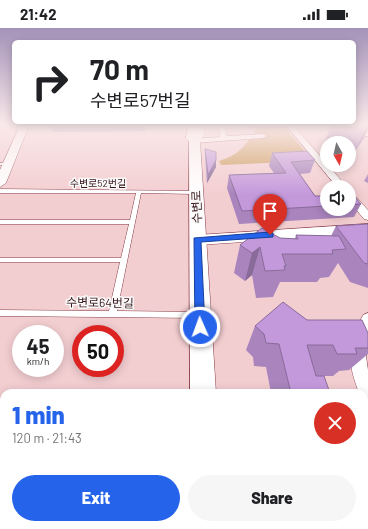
<!DOCTYPE html>
<html lang="en">
<head>
<meta charset="utf-8">
<style>
	body { margin:0; font-family:Barlow,"Noto Sans KR",sans-serif; background:#f6f6f6; color:#202124; height:100vh; display:flex; flex-direction:column; font-size:15px; white-space:nowrap }
	* { box-sizing:border-box; margin:0 }
	p { font-size:13px; color:#757577 }
	.icon { flex:none; width:22px; height:22px; fill:none; stroke:currentColor; stroke-width:2; stroke-linecap:round; stroke-linejoin:round }
	.map { position:relative; flex:1; overflow:hidden }
	.drawer { position:absolute; left:0px; top:361px; width:368px; height:140px; display:flex; flex-direction:column; background:#fff; border-radius:12px 12px 0 0; box-shadow:0 2px 10px #0003 }
	.drawer>* { flex:none }
	.top-card { position:absolute; left:12px; top:12px; width:344px; height:84px; border-radius:6px; box-shadow:0 2px 10px #0003; background:#fff; color:#202124; overflow:hidden }
	.needle { width:26px; rotate:172deg }
	.tools { position:absolute; left:320px; top:108px; display:grid; gap:8px }
	.tools a { display:grid; place-items:center; width:36px; height:36px; border-radius:50%; background:#fff; box-shadow:0 2px 10px #0003; font-size:20px }
	.speed { position:absolute; left:12px; top:297px; display:flex; gap:8px; font-size:20px; font-weight:700; text-align:center }
	.speed>* { display:grid; place-content:center; width:52px; height:52px; border-radius:50%; background:#fff; box-shadow:0 2px 10px #0003; line-height:1 }
	.speed small { font-size:10px; font-weight:400 }
	.speed .limit { border:6px solid #d22; background:#fff; color:#111 }
	.pin { position:absolute; display:grid; place-items:center; width:34px; height:34px; color:#fff; margin:-41px -17px; border-radius:50% 50% 50% 0; rotate:-45deg; box-shadow:0 0 4px #0007 }
	.pin .icon { rotate:45deg }
	.me { position:absolute; width:44px; margin:-22px; rotate:358deg; stroke-linejoin:round; filter:drop-shadow(0 0 3px #0008) }
	.turn { display:flex; align-items:center; gap:14px; height:84px; padding:0 12px; font-size:18px }
	.turn .icon { width:52px; height:52px; stroke-width:2.5 }
	.turn b { display:block; font-size:28px; line-height:34px }
	.round { display:grid; place-items:center; flex:none; width:42px; height:42px; border-radius:21px; background:#f6f6f6 }
	.summary { display:flex; align-items:center; justify-content:space-between; height:68px; padding:0 12px }
	h1 { font-size:24px; font-weight:800; line-height:30px; color:#2563eb }
	.action { display:flex; gap:8px; margin-top:auto; padding:8px 12px }
	.action a { flex:1; height:46px; border-radius:24px; background:#2563eb; color:#fff; font-size:16px; font-weight:800; line-height:46px; text-align:center }
	.action a+a { background:#f6f6f6; color:#202124 }
	.status { display:flex; justify-content:space-between; align-items:center; height:28px; padding:0 20px; background:#fff; direction:ltr }
	.status svg { height:11px; fill:currentColor }
	.map>svg:first-child { display:block }
	.green { fill:#cd9d5f }
	.lines { fill:none; stroke-linecap:round; stroke-linejoin:round }
	.service-casing { stroke:#873b46; stroke-width:1 }
	.pedestrian-casing { stroke:#873b46; stroke-width:1 }
	.minor-casing { stroke:#873b46; stroke-width:1 }
	.tertiary-casing { stroke:#873b46; stroke-width:1 }
	.secondary-casing { stroke:#873b46; stroke-width:1 }
	.service { fill:#fff; fill-rule:evenodd }
	.pedestrian { fill:#fff; fill-rule:evenodd }
	.minor { fill:#fff; fill-rule:evenodd }
	.tertiary { fill:#fff; fill-rule:evenodd }
	.secondary { fill:#fff; fill-rule:evenodd }
	.wall { fill:#a984bd }
	.shaded-wall { fill:#896b9a }
	.building { fill:#c499dc; stroke:#896b9a }
	.route { fill:#2563eb; stroke:#184099 }
	.labels { text-anchor:middle; dominant-baseline:central; stroke-width:3; stroke-linejoin:round; paint-order:stroke }
	.far-street-label { font-size:10px; fill:#351519; stroke:#fafafa }
	.street-label { font-size:12px; fill:#351519; stroke:#fafafa }
</style>
</head>
<body>
<div class="status"><b>21:42</b><svg viewBox="0 0 49 12"><path d="M0 12V9h3v3zM5 12V6h3v6zM10 12V3h3v9zM15 12V0h3v12zM26 1h20v11H26zM47 4h2v5h-2z"/></svg></div>
<div class="map">
<svg width="368" height="501" viewBox="0 0 368 501">
	<rect width="100%" height="100%" fill="#f3ced1"/>
	<path class="green" d="M249 97H283L313 133 221 137 219 133C237 128 247 117 256 101Z"/>
	<g class="lines">
		<defs>
			<g id="service">
				<path d="M8 134H10V136L0 137V135Z"/>
				<path d="M0 161 197 163V165L195 166 141 165 117 283 200 284 203 285 204 287 203 289 200 290 0 288V282L109 283 120 234H0V230H121L129 196H0V192H130L136 165H0Z"/>
			</g>
			<path id="pedestrian" d="M325 97H332L346 104H368V108C353 109 336 108 325 97Z"/>
			<g id="minor">
				<path d="M218 97H224L227 108 263 106 267 108 263 110 194 115 190 113 194 111 220 109Z"/>
				<path d="M286 97H293L347 159H337Z"/>
				<path d="M349 164 352 165 368 182V192L364 191 349 173Z"/>
				<path d="M368 285V314L366 328 368 342V374L364 372V365H359C347 332 348 324 361 291L363 287Z"/>
			</g>
			<g id="tertiary">
				<path d="M20 97H29L6 155 0 159V142Z"/>
				<path d="M188 97H194L195 99 196 97H204L205 107 197 115H191L186 110Z"/>
				<path d="M368 196V206L197 217 192 216 190 212 192 208 197 207Z"/>
			</g>
			<g id="secondary">
				<path d="M189 97H199L216 365H190Z"/>
				<path d="M191 497H225L226 501H192Z"/>
			</g>
		</defs>
		<use href="#service" class="service-casing"/>
		<use href="#pedestrian" class="pedestrian-casing"/>
		<use href="#minor" class="minor-casing"/>
		<use href="#tertiary" class="tertiary-casing"/>
		<use href="#secondary" class="secondary-casing"/>
		<use href="#service" class="service"/>
		<use href="#pedestrian" class="pedestrian"/>
		<use href="#minor" class="minor"/>
		<use href="#tertiary" class="tertiary"/>
		<use href="#secondary" class="secondary"/>
	</g>
	<g class="wall">
		<path d="M51 97H145V103L53 104Z"/>
		<path d="M331 97H368L364 110 355 123 349 121V115H328L325 114Z"/>
		<path d="M205 121 216 132V139L207 155 205 128Z"/>
		<path d="M272 125 315 132 310 145 300 146 315 168H327V181H349V167L361 176 354 189 239 196 227 160 229 147 274 145 269 138Z"/>
		<path d="M368 146V155L364 153Z"/>
		<path d="M368 196V260L350 254 338 235 329 249 320 250 317 254H280L273 269 256 270 252 247 245 253 234 245 240 217 280 210 295 211 296 207 331 208 336 198Z"/>
		<path d="M307 292 368 305V326L349 342 339 343 333 348H322L330 365H271L266 339 254 338 253 329 246 322 255 298Z"/>
		<path d="M299 497H364L368 501H303Z"/>
	</g>
	<g class="shaded-wall">
		<path d="M367 97H368V101L364 110 355 123Z"/>
		<path d="M216 132V139L207 155 208 147Z"/>
		<path d="M260 219 252 247 245 253 252 225Z"/>
	</g>
	<g class="building">
		<path d="M205 121 216 124V132L208 147Z"/>
		<path d="M307 123 315 132 291 134 315 168H327V178L242 183 229 147 286 145 272 125Z"/>
		<path d="M349 167H353L361 176 349 177Z"/>
		<path d="M368 196V236L364 235 336 198Z"/>
		<path d="M262 200 280 210 298 211 296 207 339 208 346 221 332 222 333 226H282L286 238H284L285 242 265 243 260 219 252 225 240 217Z"/>
		<path d="M283 274 307 292H362L368 305V320H355L357 326H337L333 317H307L316 348H324L330 365H291L279 316 266 315 264 306 255 298Z"/>
		<path d="M364 461H368V501H326L323 497H364Z"/>
	</g>
	<linearGradient id="sky" x2="0" y2="1"><stop stop-color="#a492b9"/><stop offset="0.58" stop-color="#fae9ea"/><stop offset="1" stop-color="#fae9ea" stop-opacity="0"/></linearGradient>
	<rect width="368" height="167" fill="url(#sky)"/>
	<path class="route" d="M270 204 273 205V209L201 214 205 299 204 302H197L195 299 194 210Z"/>
	<g class="labels">
		<g class="far-street-label">
			<text x="98" y="155">수변로52번길</text>
		</g>
		<g class="street-label">
			<text transform="translate(196 179) rotate(-92)">수변로</text>
			<text transform="translate(100 274) rotate(1)">수변로64번길</text>
		</g>
	</g>
</svg>
<div class="tools">
<a><svg class="needle" viewBox="-14 -14 28 28"><path d="M0-13l5 13h-10z" fill="#e53935"/><path d="M0 13l5-13h-10z" fill="#757577"/></svg></a>
<a><svg class="icon" aria-label="sound" viewBox="0 0 24 24"><path d="M4 9h4l5-4v14l-5-4H4zM17 9q2 3 0 6"/></svg></a>
</div>
<div class="speed"><div>45<small>km/h</small></div><div class="limit">50</div></div>
<div class="pin" style="left:270px;top:207px;background:#d93025"><svg class="icon" aria-label="arrive" viewBox="0 0 24 24"><path d="M6 21V4h12l-3 4 3 4H6"/></svg></div>
<svg class="me" style="left:200px;top:299px" viewBox="-20 -20 40 40"><circle r="17" fill="#2563eb" stroke="#fff" stroke-width="3"/><path d="M0-11L8 9 0 5-8 9z" fill="#fff"/></svg>
<div class="top-card">
<div class="turn"><svg class="icon" aria-label="right" viewBox="0 0 24 24"><path d="M7 20v-9h11M14 6l5 5-5 5"/></svg><div><b>70 m</b>수변로57번길</div></div>
</div>
<section class="drawer">
<div class="summary"><div><h1>1 min</h1><p>120 m · 21:43</p></div><a class="round" style="background:#d93025;color:#fff"><svg class="icon" aria-label="close" viewBox="0 0 24 24"><path d="M6 6l12 12M18 6L6 18"/></svg></a></div>
<div class="action"><a>Exit</a><a>Share</a></div>
</section>
</div>
</body>
</html>
